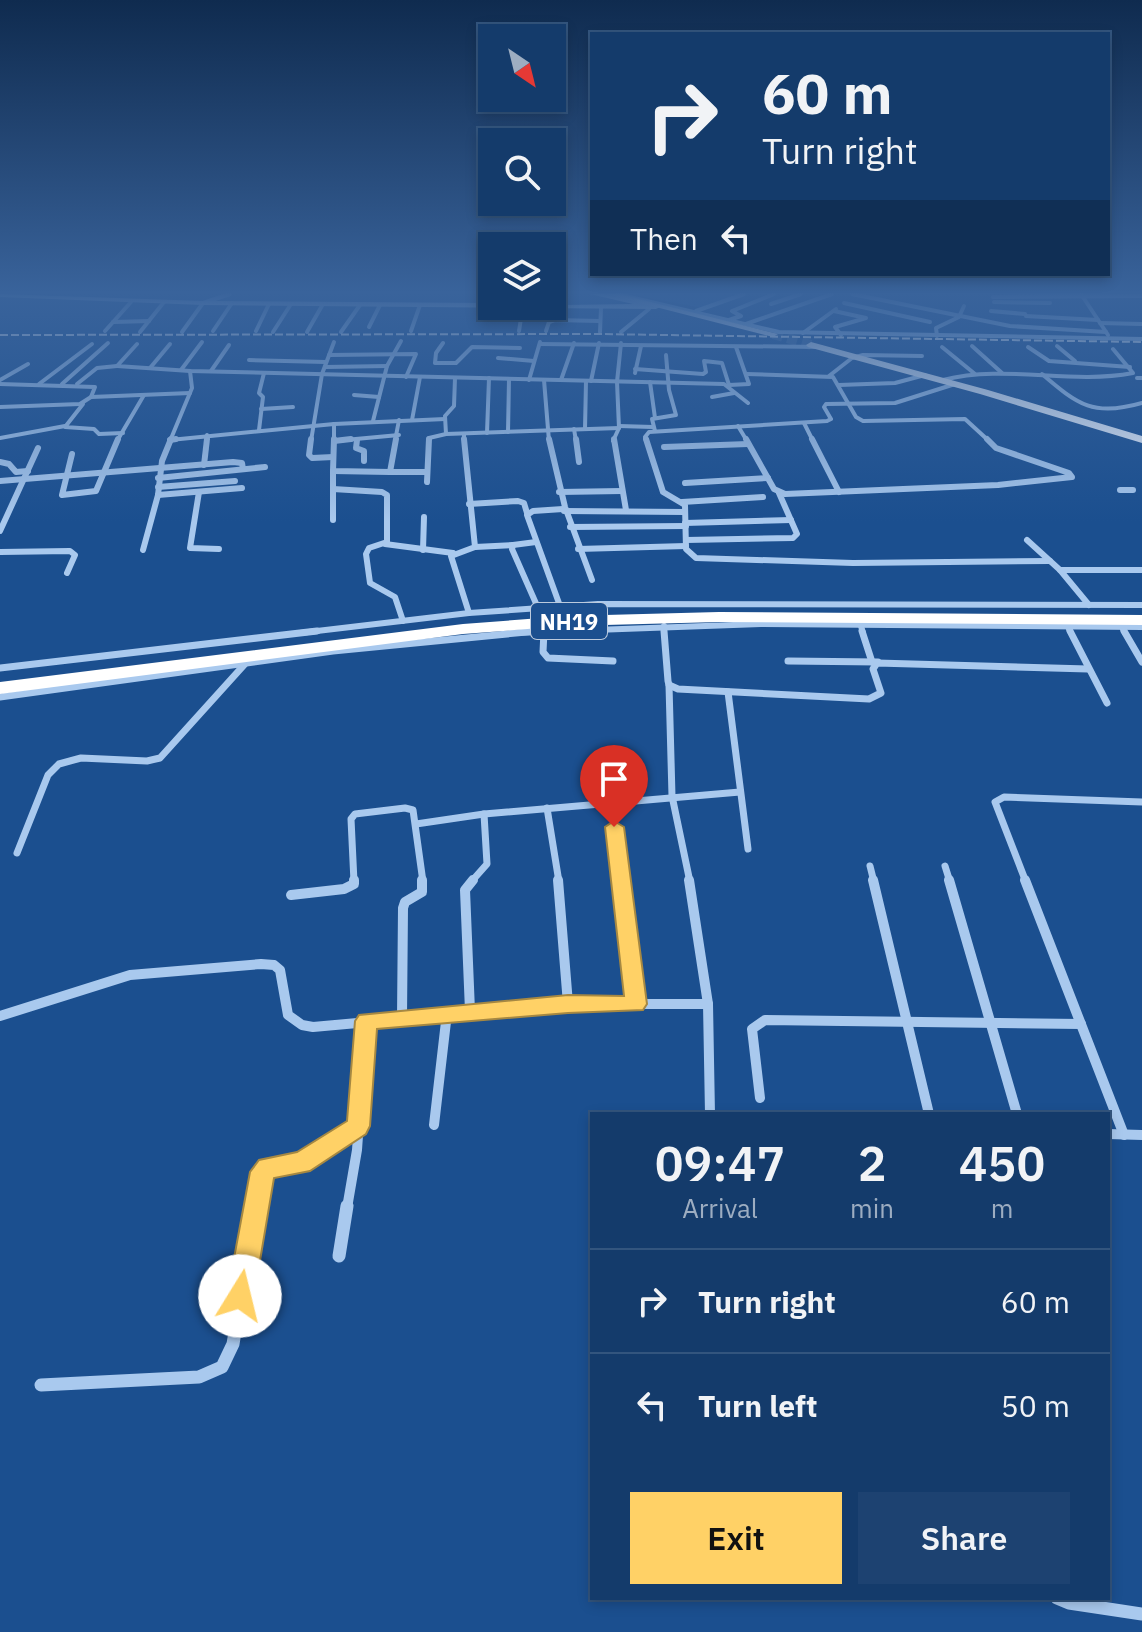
<!DOCTYPE html>
<html lang="en">
<head>
<meta charset="utf-8">
<style>
	body { margin:0; font-family:"IBM Plex Sans",sans-serif; background:#1d4271; color:#f1f3f6; height:100vh; display:flex; flex-direction:column; font-size:30px; white-space:nowrap }
	* { box-sizing:border-box; margin:0 }
	p { font-size:26px; color:#9dadc1 }
	.icon { flex:none; width:44px; height:44px; fill:none; stroke:currentColor; stroke-width:2; stroke-linecap:round; stroke-linejoin:round }
	.map { position:relative; flex:1; overflow:hidden }
	.sheet { position:absolute; left:590px; top:1112px; width:520px; height:488px; display:flex; flex-direction:column; background:#143b6b; border-radius:0px; box-shadow:0 4px 12px #0003,0 0 0 2px #33557e }
	.sheet>* { flex:none }
	.banner { position:absolute; left:590px; top:32px; width:520px; height:244px; border-radius:0px; box-shadow:0 4px 12px #0003,0 0 0 2px #33557e; background:#143b6b; color:#f1f3f6; overflow:hidden }
	.needle { width:52px; rotate:145deg }
	.buttons { position:absolute; left:478px; top:24px; display:grid; gap:16px }
	.buttons a { display:grid; place-items:center; width:88px; height:88px; border-radius:0px; background:#143b6b; box-shadow:0 4px 12px #0003,0 0 0 2px #33557e; font-size:40px }
	.pin { position:absolute; display:grid; place-items:center; width:68px; height:68px; color:#fff; margin:-82px -34px; border-radius:50% 50% 50% 0; rotate:-45deg; box-shadow:0 0 8px #0007 }
	.pin .icon { rotate:45deg }
	.me { position:absolute; width:88px; margin:-44px; rotate:9deg; stroke-linejoin:round; filter:drop-shadow(0 0 6px #0008) }
	.turn { display:flex; align-items:center; gap:28px; height:168px; padding:0 40px; font-size:36px }
	.turn .icon { width:104px; height:104px; stroke-width:2.5 }
	.turn b { display:block; font-size:56px; line-height:68px }
	.then { display:flex; align-items:center; height:76px; padding:0 40px; background:#0003; gap:16px; font-size:30px }
	.eta { display:flex; justify-content:space-evenly; align-items:center; height:136px; text-align:center }
	.eta b { font-size:48px; font-weight:600; line-height:56px }
	.action { display:flex; gap:16px; margin-top:auto; padding:16px 40px }
	.action a { flex:1; height:92px; border-radius:0px; background:#ffd166; color:#111; font-size:32px; font-weight:600; line-height:92px; text-align:center }
	.action a+a { background:#1d4271; color:#f1f3f6 }
	ul { padding:0; list-style:none }
	li { display:flex; align-items:center; gap:24px; height:104px; padding:0 40px; border-top:2px solid #33557e }
	li div { flex:1 }
	li b { display:block; font-size:30px }
	li em { font-style:normal }
	.map>svg:first-child { display:block }
	.green { fill:#2461a8 }
	.lines { fill:none; stroke-linecap:round; stroke-linejoin:round }
	.primary-tunnel { stroke:#3d69a0; stroke-width:10; stroke-dasharray:10 5; stroke-linecap:butt }
	.street-far4 { stroke:#a9c9ee; stroke-width:4 }
	.street-far3 { stroke:#a9c9ee; stroke-width:6 }
	.street-far2 { stroke:#a9c9ee; stroke-width:7 }
	.street-far1 { stroke:#a9c9ee; stroke-width:10 }
	.street { stroke:#a9c9ee; stroke-width:13 }
	.secondary { fill:#d6e6fa; fill-rule:evenodd }
	.primary { fill:#f0f6ff; fill-rule:evenodd }
	.highway { fill:#fff; fill-rule:evenodd }
	.rail { stroke:#fff; stroke-width:2; stroke-dasharray:8 3; stroke-linecap:butt }
	.route { fill:#ffd166; stroke:#a68842; stroke-width:2 }
	.labels { text-anchor:middle; dominant-baseline:central; stroke-width:8; stroke-linejoin:round; paint-order:stroke }
	.shield { fill:#1b4f8f; stroke:#bbcadd; stroke-width:2 }
	.shield-label { font-size:22px; font-weight:bold; fill:#fff }
</style>
</head>
<body>
<div class="map">
<svg width="1142" height="1632" viewBox="0 0 1142 1632">
	<rect width="100%" height="100%" fill="#1b4f8f"/>
	<path class="green" d="M629 294H747L707 309Z"/>
	<g class="lines">
		<path class="primary-tunnel" d="M773 334 811 345"/>
		<g class="street-far4">
			<path d="M617 294 779 332 1142 339"/>
			<path d="M852 294 1010 326 1106 332"/>
			<path d="M1081 294 1108 335"/>
			<path d="M993 297 1142 296"/>
			<path d="M994 302 1050 303"/>
			<path d="M844 303 930 322"/>
			<path d="M771 304 801 294"/>
			<path d="M696 311 744 294"/>
			<path d="M834 311 866 318 835 327 841 335"/>
			<path d="M991 311 1025 314"/>
			<path d="M1026 316 1098 320"/>
			<path d="M729 320 741 316 732 311 774 294"/>
			<path d="M113 322 149 321"/>
			<path d="M1100 323 1142 324"/>
			<path d="M746 324 832 294"/>
			<path d="M369 327 380 305"/>
			<path d="M105 331 131 302"/>
			<path d="M213 331 232 303"/>
			<path d="M256 331 269 304"/>
			<path d="M411 331 420 305"/>
			<path d="M519 331 523 306"/>
			<path d="M546 331 549 322 555 320 600 321"/>
			<path d="M140 332 164 302"/>
			<path d="M182 332 203 303 230 294"/>
			<path d="M273 332 291 304"/>
			<path d="M307 332 323 304"/>
			<path d="M341 332 360 305"/>
			<path d="M600 332 601 308"/>
			<path d="M621 332 649 309"/>
			<path d="M803 333 836 309"/>
			<path d="M937 336 936 328 959 317 964 306"/>
			<path d="M443 343 436 353 435 363H456L472 347 520 348"/>
			<path d="M137 344 117 366 190 371 724 384 748 403"/>
			<path d="M540 344 821 347"/>
			<path d="M972 346 1002 373"/>
			<path d="M1057 346 1075 361"/>
			<path d="M942 347 975 374"/>
			<path d="M1028 347 1049 361 1130 367"/>
			<path d="M329 355 416 354 406 377"/>
			<path d="M498 358 534 361"/>
			<path d="M249 360 326 362"/>
			<path d="M325 367 387 366"/>
			<path d="M150 368 170 344"/>
			<path d="M635 369 703 374 706 372 704 361 722 363 729 385"/>
			<path d="M181 370 202 342"/>
			<path d="M211 371 229 345"/>
			<path d="M635 373 641 346"/>
			<path d="M747 374 833 377 856 417 863 421 965 419 989 441"/>
			<path d="M1042 374C1078 405 1094 417 1142 403"/>
			<path d="M829 376 852 358 863 355 922 356"/>
			<path d="M455 378 454 406 445 416 446 434 619 428"/>
			<path d="M1137 378H1142"/>
			<path d="M0 380 28 364"/>
			<path d="M529 380 540 342"/>
			<path d="M544 380 549 441"/>
			<path d="M561 380 574 343"/>
			<path d="M943 380C1006 364 1069 385 1133 373L1113 349"/>
			<path d="M591 381 599 343"/>
			<path d="M650 382 655 418"/>
			<path d="M0 384 95 387 91 397 80 404 0 407"/>
			<path d="M39 384 92 344"/>
			<path d="M62 384 108 343"/>
			<path d="M77 384 97 368 117 366"/>
			<path d="M729 385 749 384 736 347"/>
			<path d="M839 385 895 383 925 375"/>
			<path d="M354 395 379 397"/>
			<path d="M91 397 190 393"/>
			<path d="M712 397 734 393"/>
			<path d="M83 404 65 427 94 429 99 434 123 433"/>
			<path d="M261 409 293 407"/>
			<path d="M412 420 420 377"/>
			<path d="M373 421 387 366 401 341"/>
			<path d="M804 423 813 441"/>
			<path d="M619 426 653 427"/>
			<path d="M738 426 747 441"/>
			<path d="M574 429 576 441"/>
			<path d="M585 429 586 381"/>
			<path d="M259 430 263 397 259 393 264 373"/>
			<path d="M655 431 652 419 676 415 669 390 666 355"/>
			<path d="M508 432 509 379"/>
			<path d="M487 433 489 378"/>
			<path d="M464 434V441"/>
			<path d="M0 438 65 426"/>
			<path d="M170 440 334 424 445 419"/>
			<path d="M117 441 144 395"/>
			<path d="M170 441 192 388 190 371"/>
			<path d="M206 441 207 435"/>
			<path d="M311 441 322 374 334 342"/>
			<path d="M334 441V424"/>
			<path d="M334 441 399 435"/>
			<path d="M395 441 399 420"/>
			<path d="M429 441V438L446 434"/>
			<path d="M613 441 619 428 617 382 621 343"/>
			<path d="M646 441 645 437 649 432 827 421 831 419 824 407 826 404 895 403 955 384"/>
		</g>
		<g class="street-far3">
			<path d="M311 439 309 455 312 458 333 457"/>
			<path d="M334 439 333 471 390 472"/>
			<path d="M396 439 390 472H427"/>
			<path d="M464 439 475 547 451 556 469 613"/>
			<path d="M549 439 565 507 592 580"/>
			<path d="M576 439 579 462"/>
			<path d="M614 439 626 510"/>
			<path d="M646 439 663 492 685 505 686 549 696 558 853 563 1050 561"/>
			<path d="M746 439 774 489 785 494 998 485 1072 477 1069 473 996 448 987 439"/>
			<path d="M812 439 839 492"/>
			<path d="M170 440 176 439"/>
			<path d="M357 440 356 448 364 451V461"/>
			<path d="M334 441 351 439"/>
			<path d="M664 447 748 444"/>
			<path d="M72 454 62 495 96 491 118 439"/>
			<path d="M0 462 9 464 16 472 28 471"/>
			<path d="M204 465 207 439"/>
			<path d="M333 471V520"/>
			<path d="M158 478 265 467"/>
			<path d="M0 481 233 462 242 463 243 469"/>
			<path d="M427 482 429 439"/>
			<path d="M685 483 768 478"/>
			<path d="M158 487 235 481"/>
			<path d="M333 489 382 492 387 495V542L369 548 366 554 370 583 395 597 403 621"/>
			<path d="M1120 490H1133"/>
			<path d="M199 492 190 548 219 549"/>
			<path d="M559 492 622 491"/>
			<path d="M158 495 242 488"/>
			<path d="M682 502 763 497"/>
			<path d="M469 504 518 501 524 503 527 513"/>
			<path d="M564 511 685 512"/>
			<path d="M685 523 791 520"/>
			<path d="M570 527 686 526"/>
			<path d="M0 531 38 448"/>
			<path d="M686 540 793 538 797 534 779 493"/>
			<path d="M1027 540 1060 570 1089 605"/>
			<path d="M536 542 513 545 512 549 538 608"/>
			<path d="M385 544 453 553"/>
			<path d="M475 547 513 545"/>
			<path d="M578 549 686 546"/>
			<path d="M143 550 158 495 162 461 171 439"/>
			<path d="M423 550 424 517"/>
			<path d="M0 552 70 551 75 555 67 573"/>
			<path d="M1060 570H1142"/>
			<path d="M560 606 527 515 533 511 563 509"/>
			<path d="M664 626V633"/>
			<path d="M861 626 863 633"/>
			<path d="M1068 627 1071 633"/>
			<path d="M1122 627 1125 633"/>
			<path d="M300 633 469 613 598 604 1142 605"/>
			<path d="M511 633 761 624 1142 627"/>
		</g>
		<g class="street-far2">
			<path d="M544 631 543 652 548 658 613 661"/>
			<path d="M664 631 668 681 669 685 678 689 869 699 881 693 873 669 877 663 1088 669"/>
			<path d="M862 631 872 662"/>
			<path d="M1070 631 1107 703"/>
			<path d="M1124 631 1142 662"/>
			<path d="M788 661 878 662"/>
			<path d="M0 668 317 631"/>
			<path d="M669 685 672 796 690 882"/>
			<path d="M728 692 748 849"/>
			<path d="M0 697 333 651 537 631"/>
			<path d="M611 802 621 882"/>
			<path d="M547 808 559 882"/>
			<path d="M416 824 484 814 740 792"/>
			<path d="M17 853 48 775 59 764 81 758 147 761 160 758 244 665"/>
			<path d="M870 866 874 882"/>
			<path d="M945 866 950 882"/>
			<path d="M354 882 351 819 355 814 405 808 413 810 423 882"/>
			<path d="M471 882 487 864 484 814"/>
			<path d="M1026 882 995 802 1004 797 1142 802"/>
		</g>
		<g class="street-far1">
			<path d="M558 880 568 1004"/>
			<path d="M621 880 636 1004"/>
			<path d="M689 880 708 1004 710 1114"/>
			<path d="M873 880 929 1114"/>
			<path d="M949 880 1017 1114"/>
			<path d="M1025 880 1124 1135"/>
			<path d="M291 895 344 889 354 884V880"/>
			<path d="M470 1011 465 890 473 880"/>
			<path d="M0 1016 130 975 261 964 274 965 280 970 288 1015 302 1025 313 1027 568 1004H708"/>
			<path d="M402 1017 403 908 405 902 422 892V880"/>
			<path d="M760 1098 752 1029 765 1020 1081 1024"/>
			<path d="M434 1125 447 1013"/>
			<path d="M1108 1134 1142 1135"/>
			<path d="M256 1208 262 1172 268 1168 302 1163 358 1126"/>
			<path d="M347 1208 357 1150 366 1021"/>
		</g>
		<g class="street">
			<path d="M339 1256 347 1206"/>
			<path d="M41 1385 199 1377 222 1367 233 1344 256 1206"/>
			<path d="M1057 1598 1069 1603 1142 1614"/>
		</g>
		<path class="secondary" d="M0 294 203 301 492 303V306L633 304 590 294H604L660 307 656 309 203 305 0 297Z"/>
		<g class="primary">
			<path d="M605 294H619L778 334 773 337Z"/>
			<path d="M811 342 988 390 1142 436V443L980 394 808 347 806 345Z"/>
		</g>
		<path class="highway" d="M719 612 1142 615V625L719 622 567 626 463 634 0 694V682L463 624 567 616Z"/>
		<path class="rail" d="M0 335 598 334 1142 342"/>
	</g>
	<linearGradient id="sky" x2="0" y2="1"><stop stop-color="#0f2b4f"/><stop offset="0.56" stop-color="#39639b"/><stop offset="1" stop-color="#39639b" stop-opacity="0"/></linearGradient>
	<rect width="1142" height="522" fill="url(#sky)"/>
	<path class="route" d="M614 821 624 827 647 1004 643 1010 568 1013 377 1029 370 1126 366 1134 310 1171 274 1178 254 1296 250 1305 240 1309 231 1305 227 1296 250 1172 259 1160 297 1152 347 1121 355 1021 359 1015 568 995 624 996 605 827Z"/>
	<g class="labels">
		<rect class="shield" x="531" y="603" width="76" height="36" rx="6"/>
		<g class="shield-label">
			<text x="569" y="621">NH19</text>
		</g>
	</g>
</svg>
<div class="buttons">
<a><svg class="needle" viewBox="-14 -14 28 28"><path d="M0-13l5 13h-10z" fill="#e53935"/><path d="M0 13l5-13h-10z" fill="#9dadc1"/></svg></a>
<a><svg class="icon" aria-label="search" viewBox="0 0 24 24"><circle cx="10" cy="10" r="6"/><path d="M15 15l6 6"/></svg></a>
<a><svg class="icon" aria-label="layers" viewBox="0 0 24 24"><path d="M12 4l9 5-9 5-9-5zM3 14l9 5 9-5"/></svg></a>
</div>
<div class="pin" style="left:614px;top:827px;background:#d93025"><svg class="icon" aria-label="arrive" viewBox="0 0 24 24"><path d="M6 21V4h12l-3 4 3 4H6"/></svg></div>
<svg class="me" style="left:240px;top:1296px" viewBox="-20 -20 40 40"><circle r="19" fill="#fff"/><path d="M0-13L10 11 0 6-10 11z" fill="#ffd166"/></svg>
<div class="banner">
<div class="turn"><svg class="icon" aria-label="right" viewBox="0 0 24 24"><path d="M7 20v-9h11M14 6l5 5-5 5"/></svg><div><b>60 m</b>Turn right</div></div>
<div class="then">Then<svg class="icon" aria-label="left" viewBox="0 0 24 24"><path d="M17 20v-9H6M10 6l-5 5 5 5"/></svg></div>
</div>
<section class="sheet">
<div class="eta">
<div><b>09:47</b><p>Arrival</p></div>
<div><b>2</b><p>min</p></div>
<div><b>450</b><p>m</p></div>
</div>
<ul>
<li><svg class="icon" aria-label="right" viewBox="0 0 24 24"><path d="M7 20v-9h11M14 6l5 5-5 5"/></svg><div><b>Turn right</b></div><em>60 m</em></li>
<li><svg class="icon" aria-label="left" viewBox="0 0 24 24"><path d="M17 20v-9H6M10 6l-5 5 5 5"/></svg><div><b>Turn left</b></div><em>50 m</em></li>
</ul>
<div class="action"><a>Exit</a><a>Share</a></div>
</section>
</div>
</body>
</html>
